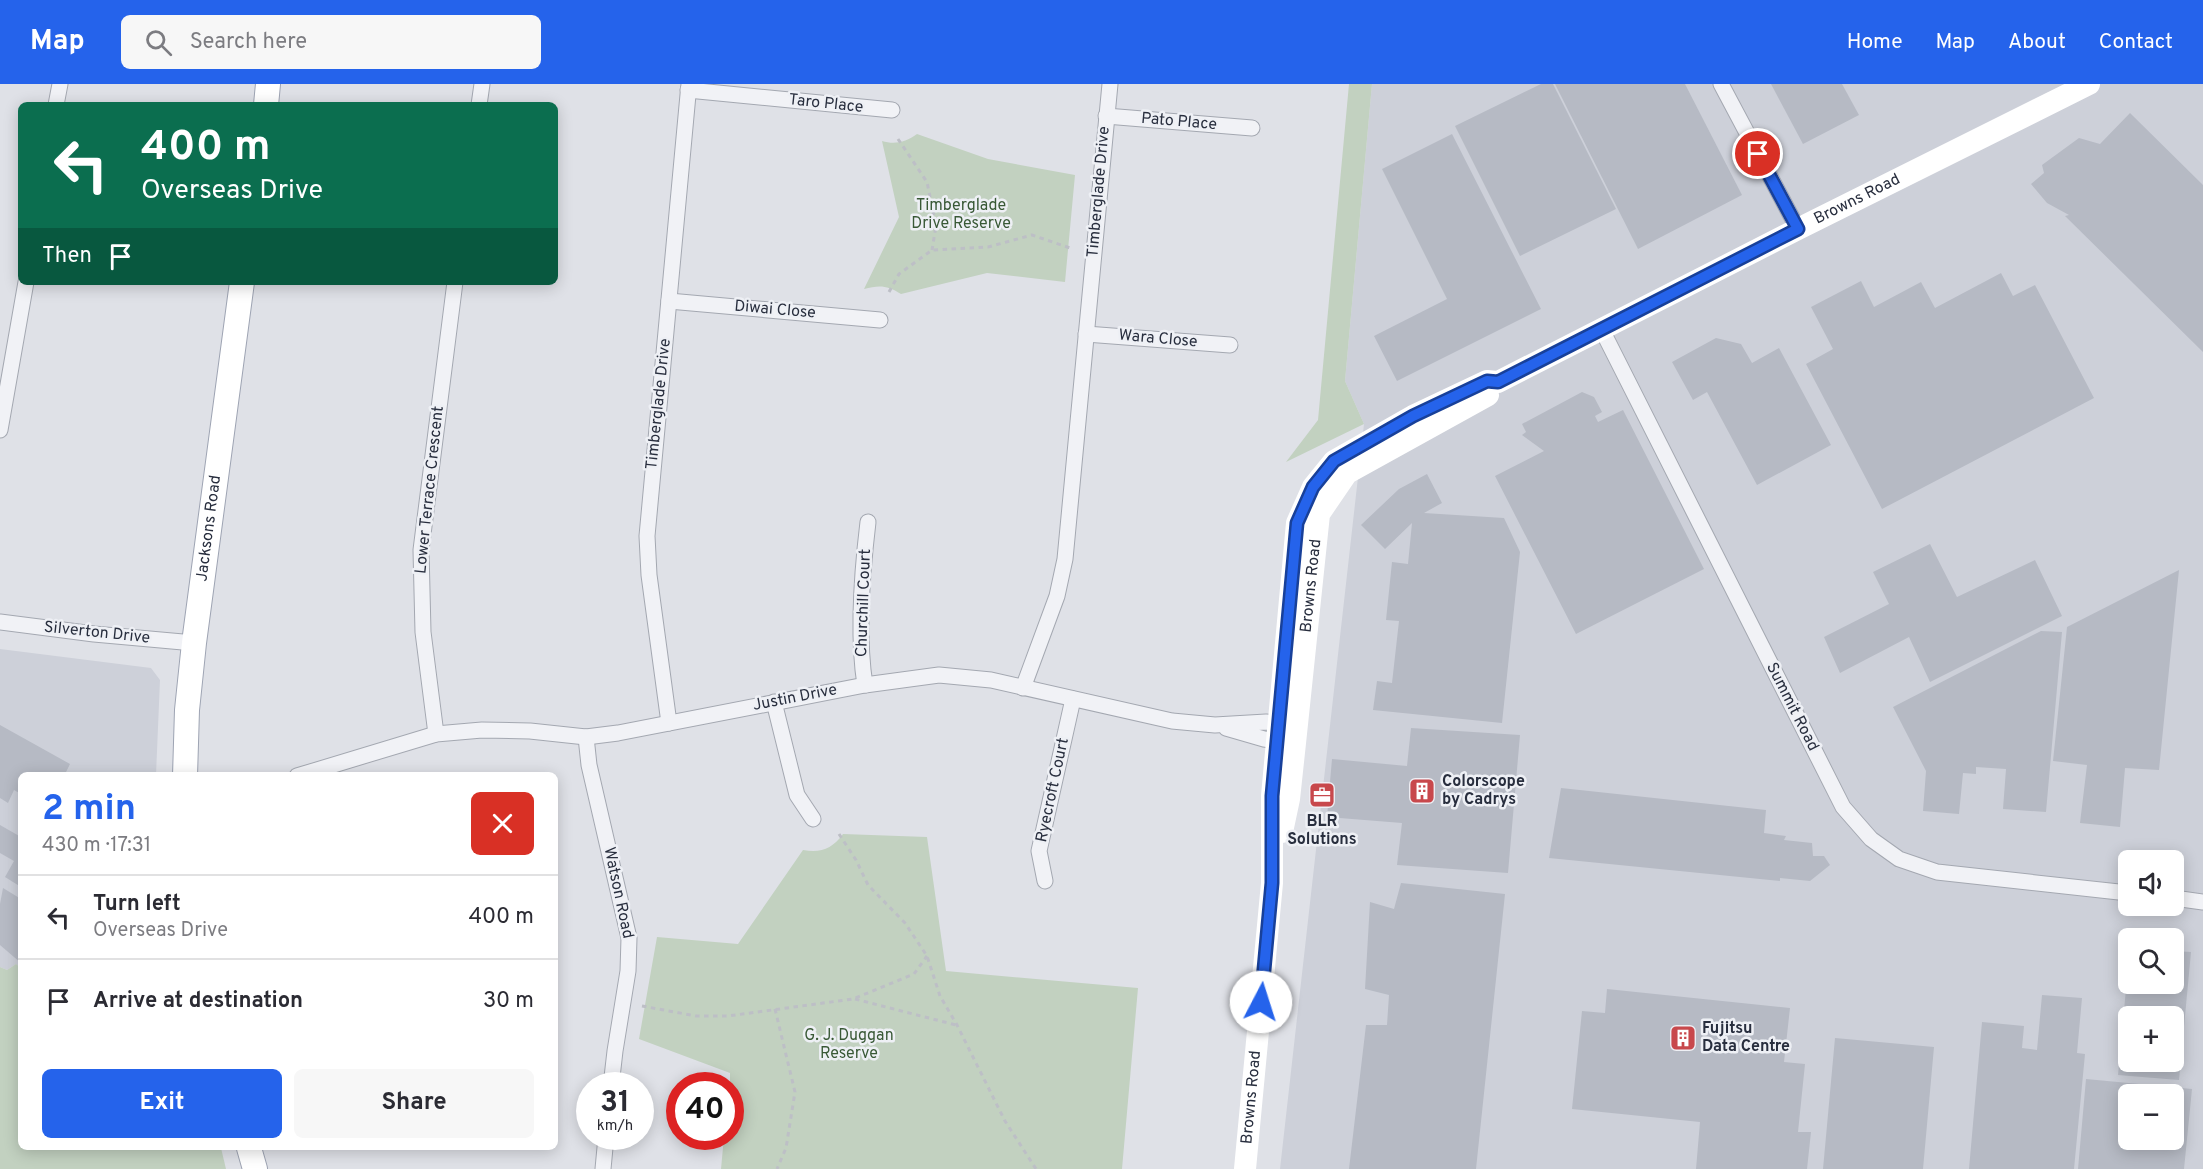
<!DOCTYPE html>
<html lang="en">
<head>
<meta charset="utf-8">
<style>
	body { margin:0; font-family:Overpass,sans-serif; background:#f7f7f7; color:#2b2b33; height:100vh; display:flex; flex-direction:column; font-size:22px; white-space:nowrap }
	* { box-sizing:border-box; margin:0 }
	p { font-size:20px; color:#7c7c81 }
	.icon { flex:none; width:33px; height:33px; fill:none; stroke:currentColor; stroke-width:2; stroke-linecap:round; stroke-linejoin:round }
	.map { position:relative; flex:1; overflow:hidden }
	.panel { position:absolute; left:18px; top:688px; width:540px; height:378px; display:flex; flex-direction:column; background:#fff; border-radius:9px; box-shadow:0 3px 15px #0003 }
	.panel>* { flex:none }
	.top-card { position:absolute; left:18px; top:18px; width:540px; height:183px; border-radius:9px; box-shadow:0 3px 15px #0003; background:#0b6e4f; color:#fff; overflow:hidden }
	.buttons { position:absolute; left:2118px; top:766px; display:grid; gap:12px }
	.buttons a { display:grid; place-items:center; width:66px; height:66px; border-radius:9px; background:#fff; box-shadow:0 3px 15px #0003; font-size:30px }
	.speed { position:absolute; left:576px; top:988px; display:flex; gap:12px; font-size:30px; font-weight:700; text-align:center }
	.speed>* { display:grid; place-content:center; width:78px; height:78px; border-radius:50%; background:#fff; box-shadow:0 3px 15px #0003; line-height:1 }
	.speed small { font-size:15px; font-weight:400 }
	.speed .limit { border:9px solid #d22; background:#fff; color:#111 }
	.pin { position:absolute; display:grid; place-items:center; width:51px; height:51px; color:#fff; margin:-26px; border:3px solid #fff; border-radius:50%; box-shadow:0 2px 6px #0007 }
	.me { position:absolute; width:66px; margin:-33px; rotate:5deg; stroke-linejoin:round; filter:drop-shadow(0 0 4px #0008) }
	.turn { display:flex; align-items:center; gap:21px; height:126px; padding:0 24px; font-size:27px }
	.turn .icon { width:78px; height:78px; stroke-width:2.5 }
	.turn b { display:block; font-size:42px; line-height:51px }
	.then { display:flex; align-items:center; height:57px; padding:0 24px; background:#0003; gap:12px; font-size:22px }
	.round { display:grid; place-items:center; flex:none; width:63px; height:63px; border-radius:9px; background:#f7f7f7 }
	.head { display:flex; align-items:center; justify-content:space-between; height:102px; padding:0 24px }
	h1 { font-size:36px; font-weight:700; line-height:45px; color:#2563eb }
	.action { display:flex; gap:12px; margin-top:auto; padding:12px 24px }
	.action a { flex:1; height:69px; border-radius:9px; background:#2563eb; color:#fff; font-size:24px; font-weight:700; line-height:69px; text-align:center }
	.action a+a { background:#f7f7f7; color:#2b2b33 }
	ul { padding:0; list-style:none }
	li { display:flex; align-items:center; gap:18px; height:84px; padding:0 24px; border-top:2px solid #e1e1e2 }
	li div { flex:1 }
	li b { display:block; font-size:22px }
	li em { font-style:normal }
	header { display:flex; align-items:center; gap:36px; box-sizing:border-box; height:84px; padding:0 30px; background:#2563eb; color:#fff }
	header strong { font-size:28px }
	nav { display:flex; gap:33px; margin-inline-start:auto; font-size:21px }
	.search { width:420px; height:54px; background:#f7f7f7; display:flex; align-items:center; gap:15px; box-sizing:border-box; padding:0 21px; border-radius:9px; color:#7c7c81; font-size:22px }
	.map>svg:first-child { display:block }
	.built { fill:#cdd0d9; fill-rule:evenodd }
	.green { fill:#c2d1c0 }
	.building { fill:#b6bac4; fill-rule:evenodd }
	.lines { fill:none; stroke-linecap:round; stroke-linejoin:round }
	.street-casing { stroke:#a4a8b1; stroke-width:17 }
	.primary-casing { stroke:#9ea4b3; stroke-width:26 }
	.path { stroke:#bdbfc6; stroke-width:3; stroke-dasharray:4.5 4.5; stroke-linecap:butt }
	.street { stroke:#f1f2f6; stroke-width:15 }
	.secondary { stroke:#fff; stroke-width:22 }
	.primary { stroke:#fff; stroke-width:24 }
	.route-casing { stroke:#184099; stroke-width:15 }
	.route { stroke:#2563eb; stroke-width:10 }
	.labels { text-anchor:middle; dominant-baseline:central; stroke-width:5; stroke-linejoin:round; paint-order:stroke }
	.street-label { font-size:16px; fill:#282e3e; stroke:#eef0f5 }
	.park-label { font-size:16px; fill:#395936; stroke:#eef0f5 }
	.poi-label { font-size:16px; font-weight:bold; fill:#282e3e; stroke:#eef0f5; text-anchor:start }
</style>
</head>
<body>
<header>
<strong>Map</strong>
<div class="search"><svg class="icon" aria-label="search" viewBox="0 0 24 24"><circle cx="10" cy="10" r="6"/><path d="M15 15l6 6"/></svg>Search here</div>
<nav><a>Home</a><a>Map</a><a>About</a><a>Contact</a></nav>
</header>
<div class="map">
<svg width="2203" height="1085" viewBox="0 0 2203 1085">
	<rect width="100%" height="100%" fill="#dfe1e7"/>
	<g class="built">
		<path d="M1372 0H2203V1085H1280L1364 340 1345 297ZM2128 777H2174V822H2128ZM2128 855H2174V900H2128ZM2128 933H2174V978H2128ZM2128 1011H2174V1056H2128Z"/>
		<path d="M0 565 151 584 160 596 156 691 21 692V884L16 880 7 886 0 883Z"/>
	</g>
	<g class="green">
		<path d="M1349 0H1372L1345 297 1364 340 1286 378 1318 336Z"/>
		<path d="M917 50 988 75 1075 91 1065 198 987 189 901 210C887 201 879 201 864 205L899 133 882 57C895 61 906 58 917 50Z"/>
		<path d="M843 750 927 753 946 887 1138 904 1122 1085H721L724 1053H730V989L639 955 657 853 738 860 803 766C821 769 832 765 843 750Z"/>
		<path d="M16 880 21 884V1064H221L226 1085H0V883L7 886Z"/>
	</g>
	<g class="building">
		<path d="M1541 0H1553L1616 125 1520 172 1455 42Z"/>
		<path d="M1555 0H1685L1742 111 1638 165Z"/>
		<path d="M1771 0H1842L1859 31 1803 60Z"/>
		<path d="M2130 29 2203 101V268L2065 132 2069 131 2047 119 2031 100 2044 89 2042 81 2079 54 2100 60Z"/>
		<path d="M1452 50 1541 225 1397 297 1374 252 1447 215 1382 85Z"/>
		<path d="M2001 189 2013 212 2035 201 2094 314 1882 425 1806 280 1833 265 1811 223 1861 197 1874 223 1921 198 1935 224Z"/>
		<path d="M1716 254 1741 260 1752 279 1779 264 1831 361 1757 401 1707 308 1693 316 1672 278Z"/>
		<path d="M1582 308 1594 313 1602 328 1595 332 1598 338 1623 326 1704 485 1576 550 1495 392 1544 367 1522 351 1526 348 1522 340Z"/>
		<path d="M1427 390 1442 419 1424 429 1504 434 1520 468 1502 639 1373 626 1377 597 1392 599 1399 537 1386 536 1392 478 1408 480 1412 439 1385 465 1361 441 1399 405Z"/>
		<path d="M1930 460 1957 513 2035 476 2062 532 1930 598 1909 553 1840 589 1824 553 1889 520 1873 488Z"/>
		<path d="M2179 486 2159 686 2125 684 2120 743 2080 739 2087 681 2053 677 2067 543Z"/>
		<path d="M2041 547 2062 548 2046 728 2003 725 2006 685 1976 683V690L1963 689 1959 730 1923 727 1926 687 1893 623Z"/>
		<path d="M0 641 70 680 64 692H21V710L14 706 8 719 0 714Z"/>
		<path d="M1411 644 1520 651 1508 789 1397 781 1402 739 1327 733 1332 675 1407 682Z"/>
		<path d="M1561 704 1766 726 1764 749 1786 752 1784 756 1812 759 1813 772H1824L1830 781 1810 797 1780 794V797L1549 774Z"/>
		<path d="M0 741 21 753V803L5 793 14 777 0 769Z"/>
		<path d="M1401 799 1505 810 1476 1085H1349L1366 941H1387L1389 911 1365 905 1370 818 1394 825Z"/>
		<path d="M3 804 21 815V879L0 861V820Z"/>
		<path d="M2174 867 2191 868 2179 996 2118 991 2127 894 2128 900H2174ZM2128 933H2174V978H2128Z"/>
		<path d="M1607 905 1790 924 1784 978 1805 980 1798 1048H1811L1807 1085H1696L1700 1038 1572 1025 1582 927 1605 929Z"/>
		<path d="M2042 911 2082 914 2077 969 2085 970 2074 1085H1969L1982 938 2024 942 2022 964 2037 966Z"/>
		<path d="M1835 954 1934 963 1923 1085H1823Z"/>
		<path d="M2086 995 2192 1005 2184 1085H2078ZM2128 1011H2174V1056H2128Z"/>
	</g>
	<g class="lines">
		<defs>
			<g id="street">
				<path d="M1721 0 1798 145"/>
				<path d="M688 6 892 26"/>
				<path d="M56 21 60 0"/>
				<path d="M479 21 482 0"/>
				<path d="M1106 32 1252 44"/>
				<path d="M669 217 880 236"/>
				<path d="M1602 246 1843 723 1871 755 1899 775 1937 788 2128 809"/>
				<path d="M1086 250 1230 261"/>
				<path d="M0 346 26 198"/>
				<path d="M0 538 94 550 194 559"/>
				<path d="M865 601C857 551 862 488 868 438"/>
				<path d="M1023 604 1057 512 1065 475 1110 0"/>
				<path d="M774 618 797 711 813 735"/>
				<path d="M669 639 649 491 647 452 689 0"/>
				<path d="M1226 644 1264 655 1284 658"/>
				<path d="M436 650 423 548 421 466 455 198"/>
				<path d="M586 653 589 681 629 854 628 887 615 967 611 1002"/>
				<path d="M297 692 436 650 482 646 530 647 586 653 618 649 865 601 939 591 991 596 1172 637 1215 641 1266 638 1287 640"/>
				<path d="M1045 797 1039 767 1073 615"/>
				<path d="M2174 814 2203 818"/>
				<path d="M603 1085 606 1053"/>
			</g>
			<g id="primary">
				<path d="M266 21 268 0"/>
				<path id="s3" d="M185 692 187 626 194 559 242 198"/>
				<path d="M249 1064 255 1085"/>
			</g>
		</defs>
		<use href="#street" class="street-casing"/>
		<use href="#primary" class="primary-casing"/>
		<g class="path">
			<path d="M898 55 927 98 936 142 932 166"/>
			<path d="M889 208 899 190 932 166 988 163 1032 151 1073 165"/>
			<path d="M839 750 856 776 868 801 905 839 927 872 940 912 957 941 1005 1037 1036 1085"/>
			<path d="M855 915 956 941"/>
			<path d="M642 922 696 932H728L853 915 914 890 927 872"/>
			<path d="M775 925 795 1008 786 1064 777 1085"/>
		</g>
		<use href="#street" class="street"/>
		<g class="secondary">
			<path id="s1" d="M1282 748 1289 715 1295 659 1319 430 1347 389 1488 311"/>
			<path id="s2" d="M1245 1085 1272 799V712L1297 439 1313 403 1334 377 1413 332 1487 297 1498 298 1798 145 2089 0"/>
		</g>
		<use href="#primary" class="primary"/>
	</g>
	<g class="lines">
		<defs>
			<path id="route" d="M1261 918 1272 799V712L1297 439 1313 403 1334 377 1413 332 1487 297 1498 298 1798 145 1758 70"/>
		</defs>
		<use href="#route" class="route-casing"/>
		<use href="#route" class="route"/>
	</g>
	<defs>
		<symbol id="building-square" viewBox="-11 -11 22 22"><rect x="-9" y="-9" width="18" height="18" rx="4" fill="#c8484c" stroke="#eef0f5"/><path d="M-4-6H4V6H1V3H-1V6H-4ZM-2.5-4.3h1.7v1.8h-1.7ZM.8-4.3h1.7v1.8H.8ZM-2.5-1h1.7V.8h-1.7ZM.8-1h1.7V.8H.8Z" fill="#fff"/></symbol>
		<symbol id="office-square" viewBox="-11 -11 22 22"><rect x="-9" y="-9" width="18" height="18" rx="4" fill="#c8484c" stroke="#eef0f5"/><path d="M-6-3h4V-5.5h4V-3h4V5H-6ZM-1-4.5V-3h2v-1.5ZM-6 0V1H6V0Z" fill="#fff"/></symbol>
	</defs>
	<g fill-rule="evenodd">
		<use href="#building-square" x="1407" y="692" width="30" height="30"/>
		<use href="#office-square" x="1307" y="696" width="30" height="30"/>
		<use href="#building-square" x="1668" y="939" width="30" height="30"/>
	</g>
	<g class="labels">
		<g class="street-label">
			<text transform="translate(826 20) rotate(6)">Taro Place</text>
			<text transform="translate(1179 38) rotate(5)">Pato Place</text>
			<text transform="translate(1099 108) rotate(-85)">Timberglade Drive</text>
			<text stroke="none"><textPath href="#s2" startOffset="1308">Browns Road</textPath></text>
			<text transform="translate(775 226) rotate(5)">Diwai Close</text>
			<text transform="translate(1158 255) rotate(5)">Wara Close</text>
			<text transform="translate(659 320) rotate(-84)">Timberglade Drive</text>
			<text transform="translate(430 406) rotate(-84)">Lower Terrace Crescent</text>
			<text stroke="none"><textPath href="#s3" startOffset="249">Jacksons Road</textPath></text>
			<text stroke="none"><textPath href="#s1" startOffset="248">Browns Road</textPath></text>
			<text transform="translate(864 519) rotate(-88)">Churchill Court</text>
			<text transform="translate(97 549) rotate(6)">Silverton Drive</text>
			<text transform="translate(795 614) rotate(-11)">Justin Drive</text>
			<text transform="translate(1792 623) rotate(63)">Summit Road</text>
			<text transform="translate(1053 706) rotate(-78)">Ryecroft Court</text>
			<text transform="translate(618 809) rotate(78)">Watson Road</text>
			<text stroke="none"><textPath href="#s2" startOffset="72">Browns Road</textPath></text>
		</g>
		<g class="park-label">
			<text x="961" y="122">Timberglade<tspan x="961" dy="18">Drive Reserve</tspan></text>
			<text x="849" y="952">G. J. Duggan<tspan x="849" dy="18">Reserve</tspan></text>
		</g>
		<g class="poi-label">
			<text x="1442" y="698">Colorscope<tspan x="1442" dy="18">by Cadrys</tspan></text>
			<text x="1322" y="738" text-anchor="middle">BLR<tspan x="1322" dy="18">Solutions</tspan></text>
			<text x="1702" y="945">Fujitsu<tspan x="1702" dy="18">Data Centre</tspan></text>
		</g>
	</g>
</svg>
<div class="buttons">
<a><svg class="icon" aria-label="sound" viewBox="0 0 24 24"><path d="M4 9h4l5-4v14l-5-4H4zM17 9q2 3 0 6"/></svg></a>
<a><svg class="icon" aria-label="search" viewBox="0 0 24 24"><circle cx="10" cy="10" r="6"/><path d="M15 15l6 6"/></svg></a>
<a>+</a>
<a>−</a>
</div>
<div class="speed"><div>31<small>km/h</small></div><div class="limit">40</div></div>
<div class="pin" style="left:1758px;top:70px;background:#d93025"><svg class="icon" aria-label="arrive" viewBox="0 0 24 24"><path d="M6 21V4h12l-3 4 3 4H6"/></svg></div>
<svg class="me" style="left:1261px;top:918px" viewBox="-20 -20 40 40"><circle r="19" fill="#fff"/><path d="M0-13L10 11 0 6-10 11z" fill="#2563eb"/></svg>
<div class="top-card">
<div class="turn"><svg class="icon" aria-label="left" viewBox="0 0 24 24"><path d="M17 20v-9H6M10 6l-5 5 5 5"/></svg><div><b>400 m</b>Overseas Drive</div></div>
<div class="then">Then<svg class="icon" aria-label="arrive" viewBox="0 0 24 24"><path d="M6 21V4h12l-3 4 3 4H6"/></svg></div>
</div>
<section class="panel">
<div class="head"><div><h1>2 min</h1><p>430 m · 17:31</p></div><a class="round" style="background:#d93025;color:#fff"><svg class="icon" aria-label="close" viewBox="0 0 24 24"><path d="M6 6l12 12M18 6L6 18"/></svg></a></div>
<ul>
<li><svg class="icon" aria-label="left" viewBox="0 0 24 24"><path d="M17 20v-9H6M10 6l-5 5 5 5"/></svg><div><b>Turn left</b><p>Overseas Drive</p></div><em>400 m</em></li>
<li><svg class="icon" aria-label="arrive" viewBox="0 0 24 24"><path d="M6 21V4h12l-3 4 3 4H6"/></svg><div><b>Arrive at destination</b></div><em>30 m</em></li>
</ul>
<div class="action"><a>Exit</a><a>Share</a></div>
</section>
</div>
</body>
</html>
